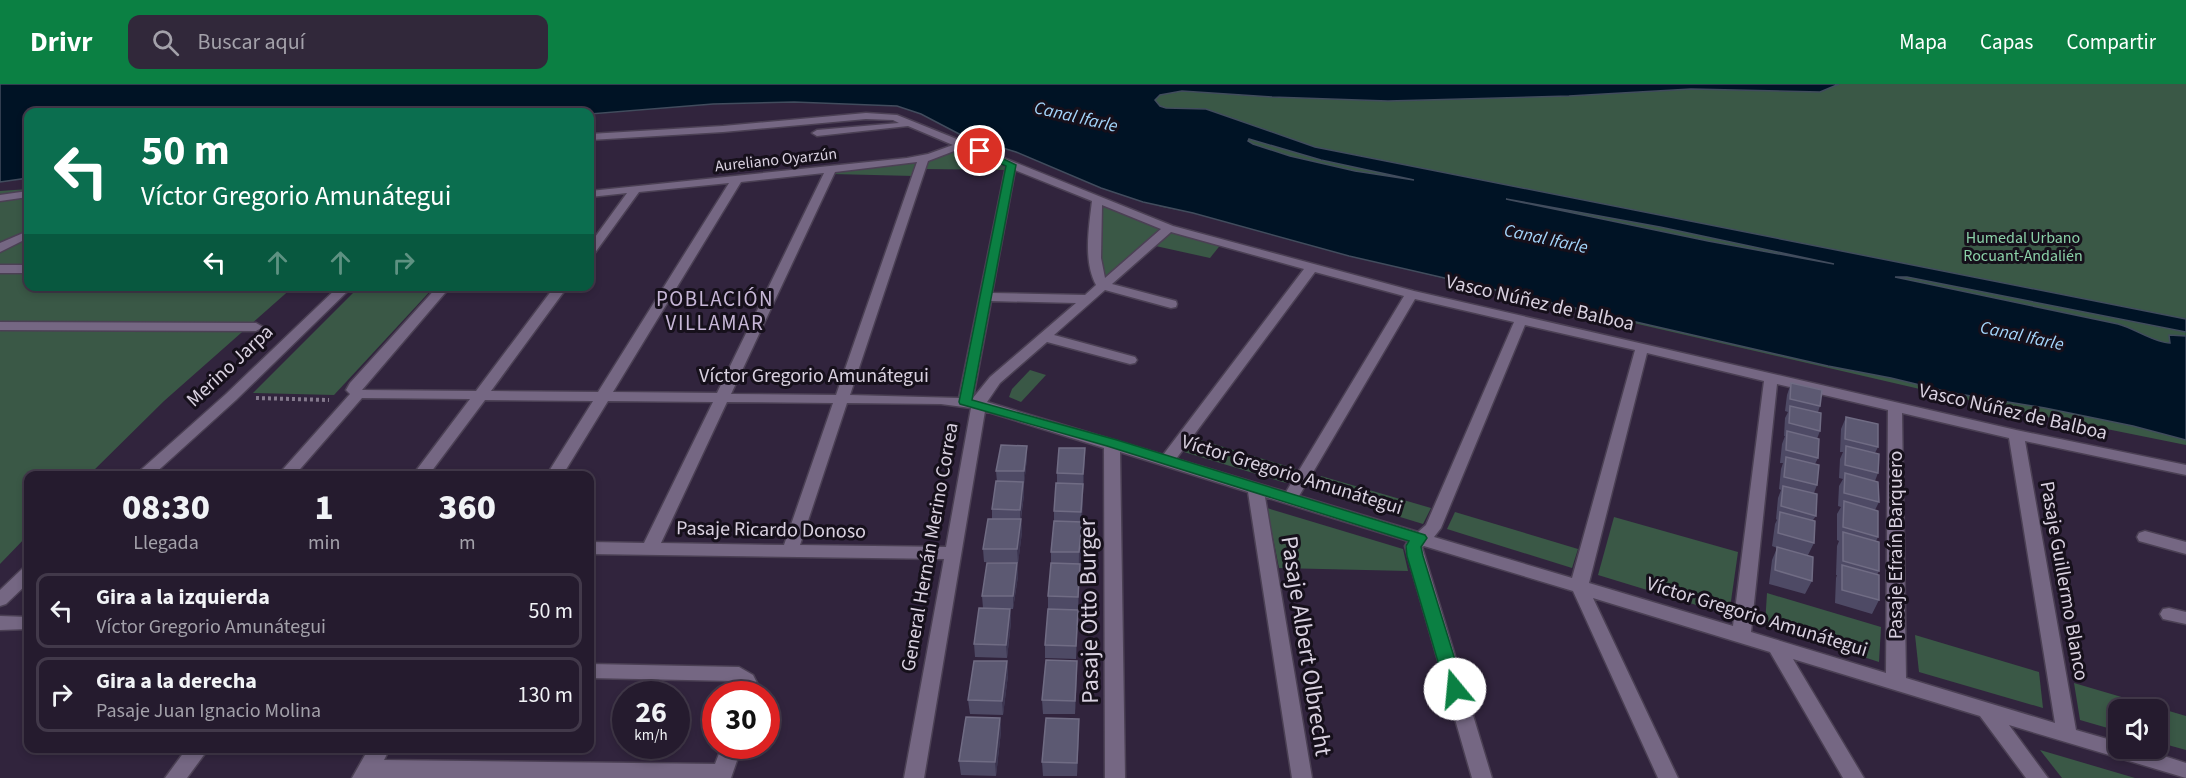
<!DOCTYPE html>
<html lang="es">
<head>
<meta charset="utf-8">
<style>
	body { margin:0; font-family:"Source Sans 3",sans-serif; background:#31283a; color:#f1f3f6; height:100vh; display:flex; flex-direction:column; font-size:22px; white-space:nowrap }
	* { box-sizing:border-box; margin:0 }
	p { font-size:20px; color:#a3a1aa }
	.icon { flex:none; width:33px; height:33px; fill:none; stroke:currentColor; stroke-width:2; stroke-linecap:round; stroke-linejoin:round }
	.map { position:relative; flex:1; overflow:hidden }
	.panel { position:absolute; left:24px; top:387px; width:570px; height:282px; display:flex; flex-direction:column; background:#251b2e; border-radius:12px; box-shadow:0 3px 9px #0003,0 0 0 2px #42394a }
	.panel>* { flex:none }
	.hud { position:absolute; left:24px; top:24px; width:570px; height:183px; border-radius:12px; box-shadow:0 3px 9px #0003,0 0 0 2px #42394a; background:#0b6e4f; color:#fff; overflow:hidden }
	.buttons { position:absolute; left:2108px; top:615px; display:grid; gap:12px }
	.buttons a { display:grid; place-items:center; width:60px; height:60px; border-radius:12px; background:#251b2e; box-shadow:0 3px 9px #0003,0 0 0 2px #42394a; font-size:30px }
	.speed { position:absolute; left:612px; top:597px; display:flex; gap:12px; font-size:30px; font-weight:700; text-align:center }
	.speed>* { display:grid; place-content:center; width:78px; height:78px; border-radius:50%; background:#251b2e; box-shadow:0 3px 9px #0003,0 0 0 2px #42394a; line-height:1 }
	.speed small { font-size:15px; font-weight:400 }
	.speed .limit { border:9px solid #d22; background:#fff; color:#111 }
	.pin { position:absolute; display:grid; place-items:center; width:51px; height:51px; color:#fff; margin:-26px; border:3px solid #fff; border-radius:50%; box-shadow:0 2px 6px #0007 }
	.me { position:absolute; width:66px; margin:-33px; rotate:343deg; stroke-linejoin:round; filter:drop-shadow(0 0 4px #0008) }
	.turn { display:flex; align-items:center; gap:21px; height:126px; padding:0 18px; font-size:27px }
	.turn .icon { width:78px; height:78px; stroke-width:2.5 }
	.turn b { display:block; font-size:42px; line-height:51px }
	.lanes { display:flex; align-items:center; height:57px; padding:0 18px; background:#0003; justify-content:center; gap:30px; direction:ltr }
	.lanes .off { opacity:.35 }
	.eta { display:flex; justify-content:space-evenly; align-items:center; height:102px; text-align:center }
	.eta b { font-size:36px; font-weight:800; line-height:42px }
	ul { padding:0; list-style:none }
	li { display:flex; align-items:center; gap:18px; height:75px; margin:0 12px 9px; padding:0 6px; border:3px solid #42394a; border-radius:12px }
	li div { flex:1 }
	li b { display:block; font-size:22px }
	li em { font-style:normal }
	header { display:flex; align-items:center; gap:36px; box-sizing:border-box; height:84px; padding:0 30px; background:#0b8043; color:#fff }
	header strong { font-size:28px }
	nav { display:flex; gap:33px; margin-inline-start:auto; font-size:21px }
	.search { width:420px; height:54px; background:#31283a; display:flex; align-items:center; gap:15px; box-sizing:border-box; padding:0 21px; border-radius:12px; color:#a3a1aa; font-size:22px }
	.map>svg:first-child { display:block }
	.green { fill:#3a5846 }
	.water { fill:#001325; stroke:#414c5d; stroke-width:1.5; fill-rule:evenodd }
	.lines { fill:none; stroke-linecap:round; stroke-linejoin:round }
	.minor-casing { stroke:#4b4054; stroke-width:3 }
	.path { stroke:#84798d; stroke-width:4; stroke-dasharray:3 3; stroke-linecap:butt }
	.minor { fill:#756783; fill-rule:evenodd }
	.wall { fill:#4e4a65 }
	.shaded-wall { fill:#3c3550 }
	.building { fill:#5c5972; stroke:#706c84; stroke-width:1.5 }
	.route { fill:#0b8043; stroke:#07532c; stroke-width:1.5 }
	.labels { text-anchor:middle; dominant-baseline:central; stroke-width:6; stroke-linejoin:round; paint-order:stroke }
	.far-street-label { font-size:16px; fill:#d9d1e0; stroke:#16101b }
	.far-park-label { font-size:16px; fill:#8bd1a8; stroke:#16101b }
	.far-water-label { font-size:18px; font-style:italic; fill:#a4d5fb; stroke:#16101b }
	.street-label { font-size:20px; fill:#d9d1e0; stroke:#16101b }
	.neighbourhood-label { font-size:21px; letter-spacing:1.5px; fill:#c7b7d7; stroke:#16101b }
	.near-street-label { font-size:24px; fill:#d9d1e0; stroke:#16101b }
</style>
</head>
<body>
<header>
<strong>Drivr</strong>
<div class="search"><svg class="icon" aria-label="search" viewBox="0 0 24 24"><circle cx="10" cy="10" r="6"/><path d="M15 15l6 6"/></svg>Buscar aquí</div>
<nav><a>Mapa</a><a>Capas</a><a>Compartir</a></nav>
</header>
<div class="map">
<svg width="2186" height="694" viewBox="0 0 2186 694">
	<rect width="100%" height="100%" fill="#31243d"/>
	<g class="green">
		<path d="M0 0H2186V361L2002 324 1508 210 1319 164 1193 129 1162 123 1101 104 1016 68 963 52 921 30 897 22 905 19 797 17 684 20 580 28H28V94L0 98Z"/>
		<path d="M964 61 1010 81 1009 86 922 85 925 75Z"/>
		<path d="M920 76 914 92 832 90 834 86Z"/>
		<path d="M28 105V202L293 203 164 317 89 391 28 392V451L0 480V107Z"/>
		<path d="M1099 118 1167 144 1103 200 1099 194Z"/>
		<path d="M1170 145 1222 159 1210 174 1151 161Z"/>
		<path d="M359 203H434L334 311 253 309Z"/>
		<path d="M1030 286 1046 291 1021 318 1009 313 1012 305Z"/>
		<path d="M1194 354 1296 385 1286 399 1184 368Z"/>
		<path d="M1321 392 1431 424 1423 440 1312 406Z"/>
		<path d="M1267 424 1403 465 1408 487 1279 484Z"/>
		<path d="M1455 428 1578 465 1572 484 1447 445Z"/>
		<path d="M1614 433 1738 468 1729 531 1598 491Z"/>
		<path d="M1767 509 1881 543 1879 578 1765 541Z"/>
		<path d="M1915 551 2039 588 2043 624 1919 588Z"/>
		<path d="M2074 599 2186 632V666L2157 658V626H2118V647L2080 636Z"/>
		<path d="M2040 666 2135 694H2062Z"/>
	</g>
	<path class="water" d="M0 0H1839L1820 8 1691 5 1569 12 1388 17 1272 13 1182 7 1160 11 1155 16 1160 22 1166 24 1206 25 1315 63 2186 235V248L1907 193H1895L2118 240C2134 244 2155 259 2170 259L2169 251 2186 252V356L2133 342 2045 324 1953 309 1891 294 1828 282 1349 172 1193 129 1143 118 1101 104 1016 68 963 52 921 30 897 22 794 18 713 20 590 30V28H28V94L0 98ZM1249 55 1321 76 1414 96 1355 87 1290 72 1253 60 1248 57ZM1506 115 1660 143 1834 180 1708 157Z"/>
	<g class="lines">
		<defs>
			<g id="minor">
				<path d="M866 29 897 31 1173 142 1414 207 2016 346 2186 381V391L2025 357 2076 646 2118 658V664H2139L2186 679V694L2009 641 2048 694H2026L1980 632 1793 575 1864 694H1843L1770 568 1593 514 1678 694H1658L1573 507 1424 462 1422 463 1492 694H1472L1405 462 1408 457 1265 413 1312 694H1292L1248 408 1120 368 1125 694H1105L1104 364 985 327 924 694H904L944 475 590 470V458L644 459 713 318 608 317 562 392H546L593 317 485 316 428 392H412L470 315 362 314 294 392H277L350 310 346 306 350 299 438 202H451L362 306 476 307 555 202H568L491 307 598 308 729 99 639 108 594 170 590 171V160L627 109 590 113V107L907 74 928 70 953 61 908 42 817 52 812 49 817 46 899 39 893 36 866 35 723 48 590 56V50L723 42ZM962 64 1006 82 959 314 850 311 928 77ZM917 78 836 311 731 310 835 88ZM1015 86 1092 117C1089 143 1083 177 1096 201L1085 211 992 209ZM824 89 717 309 613 308 741 98ZM1102 121 1161 145 1105 194 1101 174ZM1171 148 1304 185 1163 371 987 318 1000 299 1047 258 1130 280 1135 279 1137 276 1135 273 1054 251 1105 206 1171 224 1176 223 1177 220 1176 217 1112 200ZM1315 188 1404 212 1286 408 1176 375ZM1415 215 1514 238 1426 441 1418 448 1299 412ZM991 217 1076 219 990 293 973 314ZM1525 241 1635 266 1572 494 1434 453 1441 444ZM1647 269 1764 297 1733 542 1589 499ZM1777 300 1888 326 1886 589 1751 548ZM727 318 833 319 784 461 661 459ZM847 319 941 320 971 324 946 463 800 461ZM1902 329 2009 354 2055 639 1906 594Z"/>
				<path d="M28 107V113L0 117V111Z"/>
				<path d="M28 147V154L0 168V159Z"/>
				<rect x="0" y="181" width="28" height="8"/>
				<path d="M339 202H353L236 316 152 392H134L226 310Z"/>
				<path d="M0 238 256 239 263 243 256 247 0 246Z"/>
				<path d="M2145 447 2186 458V470L2139 457 2137 453 2139 449Z"/>
				<path d="M28 483V499L6 520 0 522V506L22 485Z"/>
				<path d="M2169 524 2186 528V540L2163 535 2160 530 2163 525Z"/>
				<path d="M0 532 28 533V545L0 546Z"/>
				<path d="M590 580 739 583 753 591 758 601 757 610H739V601L735 597 590 594Z"/>
				<path d="M722 662H742L731 694H352L369 664H390L384 676 715 680Z"/>
				<path d="M187 664H209L187 694H165Z"/>
			</g>
		</defs>
		<use href="#minor" class="minor-casing"/>
		<path class="path" d="M256 314 329 316"/>
		<use href="#minor" class="minor"/>
	</g>
	<g class="wall">
		<path d="M1791 299 1820 322 1818 328 1820 347 1817 355 1818 374 1815 380 1817 401 1814 409 1816 432 1813 436 1814 459 1808 471 1812 497 1805 510 1769 500 1772 476 1777 464 1772 462 1775 440 1777 436 1776 435 1778 414 1781 406 1779 405 1781 385 1783 379H1780L1782 360 1785 352H1784L1785 334 1788 328 1785 327 1787 311Z"/>
		<path d="M1846 333 1878 363 1875 369 1878 389 1875 397 1879 418 1875 426 1878 453 1876 457 1879 487 1877 491 1879 516 1872 530 1835 519 1836 494 1837 491H1836L1837 462 1839 457 1837 456V430L1841 423 1838 422 1839 402 1843 395 1839 394 1840 375 1843 368H1840L1841 345Z"/>
		<path d="M1085 364 1076 575 1045 574V561L1048 525V512L1051 479V468L1054 437V427L1057 399V389Z"/>
		<path d="M1027 374 1024 400V411L1021 435 1022 448 1018 479 984 478 983 465 992 435V425L997 398 996 387Z"/>
		<path d="M1017 479 1018 492 1013 525H1010L1011 538 1007 574 975 573 974 560 983 524 982 512Z"/>
		<path d="M1007 577 1008 591 1003 631 970 630 968 616Z"/>
		<path d="M1077 591 1075 630H1043L1042 616Z"/>
		<path d="M1000 634 1001 647 996 692 961 691 959 677Z"/>
		<path d="M1079 648 1077 692H1043L1042 678Z"/>
	</g>
	<g class="shaded-wall">
		<path d="M1027 362V374L1024 400V387Z"/>
		<path d="M1085 364V377L1083 403V390Z"/>
		<path d="M1023 398 1024 411 1020 439V426Z"/>
		<path d="M1083 400V413L1081 441V428Z"/>
		<path d="M1021 435 1022 448 1018 479 1017 465Z"/>
		<path d="M1082 438V451L1078 526 1079 468Z"/>
		<path d="M1017 479 1018 492 1013 525V512Z"/>
		<path d="M1010 525 1011 538 1007 574 1006 561Z"/>
		<path d="M1078 526V539L1076 575V562Z"/>
		<path d="M1007 577 1008 591 1003 631 1002 617Z"/>
		<path d="M1077 577V591L1075 630V617Z"/>
		<path d="M1000 634 1001 647 996 692 995 678Z"/>
		<path d="M1079 635V648L1077 692V679Z"/>
	</g>
	<g class="building">
		<path d="M1791 299 1822 306 1820 322 1790 315Z"/>
		<path d="M1790 322 1821 329 1820 347 1789 339Z"/>
		<path d="M1846 333 1878 340V363L1845 355Z"/>
		<path d="M1787 347 1819 355 1818 374 1786 366Z"/>
		<path d="M1001 361 1027 362 1024 387H996Z"/>
		<path d="M1846 362 1879 370 1878 389 1845 381Z"/>
		<path d="M1059 364H1085L1083 390 1057 389Z"/>
		<path d="M1786 373 1819 381 1817 401 1784 393Z"/>
		<path d="M1845 389 1878 398 1879 418 1844 409Z"/>
		<path d="M996 397 1023 398 1020 426 992 425Z"/>
		<path d="M1056 399 1083 400 1081 428 1054 427Z"/>
		<path d="M1783 402 1817 410 1816 432 1781 422Z"/>
		<path d="M1844 417 1878 427V453L1843 443Z"/>
		<path d="M1780 428 1815 437 1814 459 1778 449Z"/>
		<path d="M988 435H1021L1017 465H983Z"/>
		<path d="M1054 437 1082 438 1079 468H1051Z"/>
		<path d="M1843 448 1879 458V487L1843 477Z"/>
		<path d="M1777 463 1813 473 1812 497 1775 486Z"/>
		<path d="M987 479H1017L1013 512H982Z"/>
		<path d="M1051 479 1080 480 1078 513 1048 512Z"/>
		<path d="M1842 481 1879 491V516L1842 506Z"/>
		<path d="M979 524 1010 525 1006 561 974 560Z"/>
		<path d="M1048 525 1078 526 1076 562 1045 561Z"/>
		<path d="M1046 576 1077 577 1075 617 1042 616Z"/>
		<path d="M974 577H1007L1002 617 968 616Z"/>
		<path d="M966 633 1000 634 995 678 959 677Z"/>
		<path d="M1046 634 1079 635 1077 679 1042 678Z"/>
	</g>
	<path class="route" d="M976 65H983L1016 81 972 316 1117 356 1425 451 1427 454 1421 463 1423 472 1464 605 1461 610 1455 612 1449 610 1446 605 1407 472 1406 462 1409 457 1107 362 960 320 959 318 1006 82 976 69Z"/>
	<g class="labels">
		<g class="far-street-label">
			<text transform="translate(776 76) rotate(-6)">Aureliano Oyarzún</text>
		</g>
		<g class="far-park-label">
			<text x="2023" y="154">Humedal Urbano<tspan x="2023" dy="18">Rocuant-Andalién</tspan></text>
		</g>
		<g class="far-water-label">
			<text transform="translate(1076 33) rotate(13)">Canal Ifarle</text>
			<text transform="translate(1546 155) rotate(12)">Canal Ifarle</text>
			<text transform="translate(2022 252) rotate(12)">Canal Ifarle</text>
		</g>
		<g class="street-label">
			<text transform="translate(1540 219) rotate(13)">Vasco Núñez de Balboa</text>
			<text transform="translate(230 282) rotate(-43)">Merino Jarpa</text>
			<text x="814" y="292">Víctor Gregorio Amunátegui</text>
			<text transform="translate(2013 328) rotate(13)">Vasco Núñez de Balboa</text>
			<text transform="translate(1292 391) rotate(17)">Víctor Gregorio Amunátegui</text>
			<text transform="translate(771 446) rotate(1)">Pasaje Ricardo Donoso</text>
			<text transform="translate(1896 461) rotate(-90)">Pasaje Efraín Barquero</text>
			<text transform="translate(930 463) rotate(-80)">General Hernán Merino Correa</text>
			<text transform="translate(2064 497) rotate(80)">Pasaje Guillermo Blanco</text>
			<text transform="translate(1757 533) rotate(17)">Víctor Gregorio Amunátegui</text>
		</g>
		<g class="neighbourhood-label">
			<text x="715" y="215">POBLACIÓN<tspan x="715" dy="24">VILLAMAR</tspan></text>
		</g>
		<g class="near-street-label">
			<text transform="translate(1089 527) rotate(-91)">Pasaje Otto Burger</text>
			<text transform="translate(1306 562) rotate(81)">Pasaje Albert Olbrecht</text>
		</g>
	</g>
</svg>
<div class="buttons">
<a><svg class="icon" aria-label="sound" viewBox="0 0 24 24"><path d="M4 9h4l5-4v14l-5-4H4zM17 9q2 3 0 6"/></svg></a>
</div>
<div class="speed"><div>26<small>km/h</small></div><div class="limit">30</div></div>
<div class="pin" style="left:980px;top:67px;background:#d93025"><svg class="icon" aria-label="arrive" viewBox="0 0 24 24"><path d="M6 21V4h12l-3 4 3 4H6"/></svg></div>
<svg class="me" style="left:1455px;top:605px" viewBox="-20 -20 40 40"><circle r="19" fill="#fff"/><path d="M0-13L10 11 0 6-10 11z" fill="#0b8043"/></svg>
<div class="hud">
<div class="turn"><svg class="icon" aria-label="left" viewBox="0 0 24 24"><path d="M17 20v-9H6M10 6l-5 5 5 5"/></svg><div><b>50 m</b>Víctor Gregorio Amunátegui</div></div>
<div class="lanes"><svg class="icon" aria-label="left" viewBox="0 0 24 24"><path d="M17 20v-9H6M10 6l-5 5 5 5"/></svg><svg class="icon off" aria-label="ahead" viewBox="0 0 24 24"><path d="M12 20V5M6 11l6-6 6 6"/></svg><svg class="icon off" aria-label="ahead" viewBox="0 0 24 24"><path d="M12 20V5M6 11l6-6 6 6"/></svg><svg class="icon off" aria-label="right" viewBox="0 0 24 24"><path d="M7 20v-9h11M14 6l5 5-5 5"/></svg></div>
</div>
<section class="panel">
<div class="eta">
<div><b>08:30</b><p>Llegada</p></div>
<div><b>1</b><p>min</p></div>
<div><b>360</b><p>m</p></div>
</div>
<ul>
<li><svg class="icon" aria-label="left" viewBox="0 0 24 24"><path d="M17 20v-9H6M10 6l-5 5 5 5"/></svg><div><b>Gira a la izquierda</b><p>Víctor Gregorio Amunátegui</p></div><em>50 m</em></li>
<li><svg class="icon" aria-label="right" viewBox="0 0 24 24"><path d="M7 20v-9h11M14 6l5 5-5 5"/></svg><div><b>Gira a la derecha</b><p>Pasaje Juan Ignacio Molina</p></div><em>130 m</em></li>
</ul>
</section>
</div>
</body>
</html>
